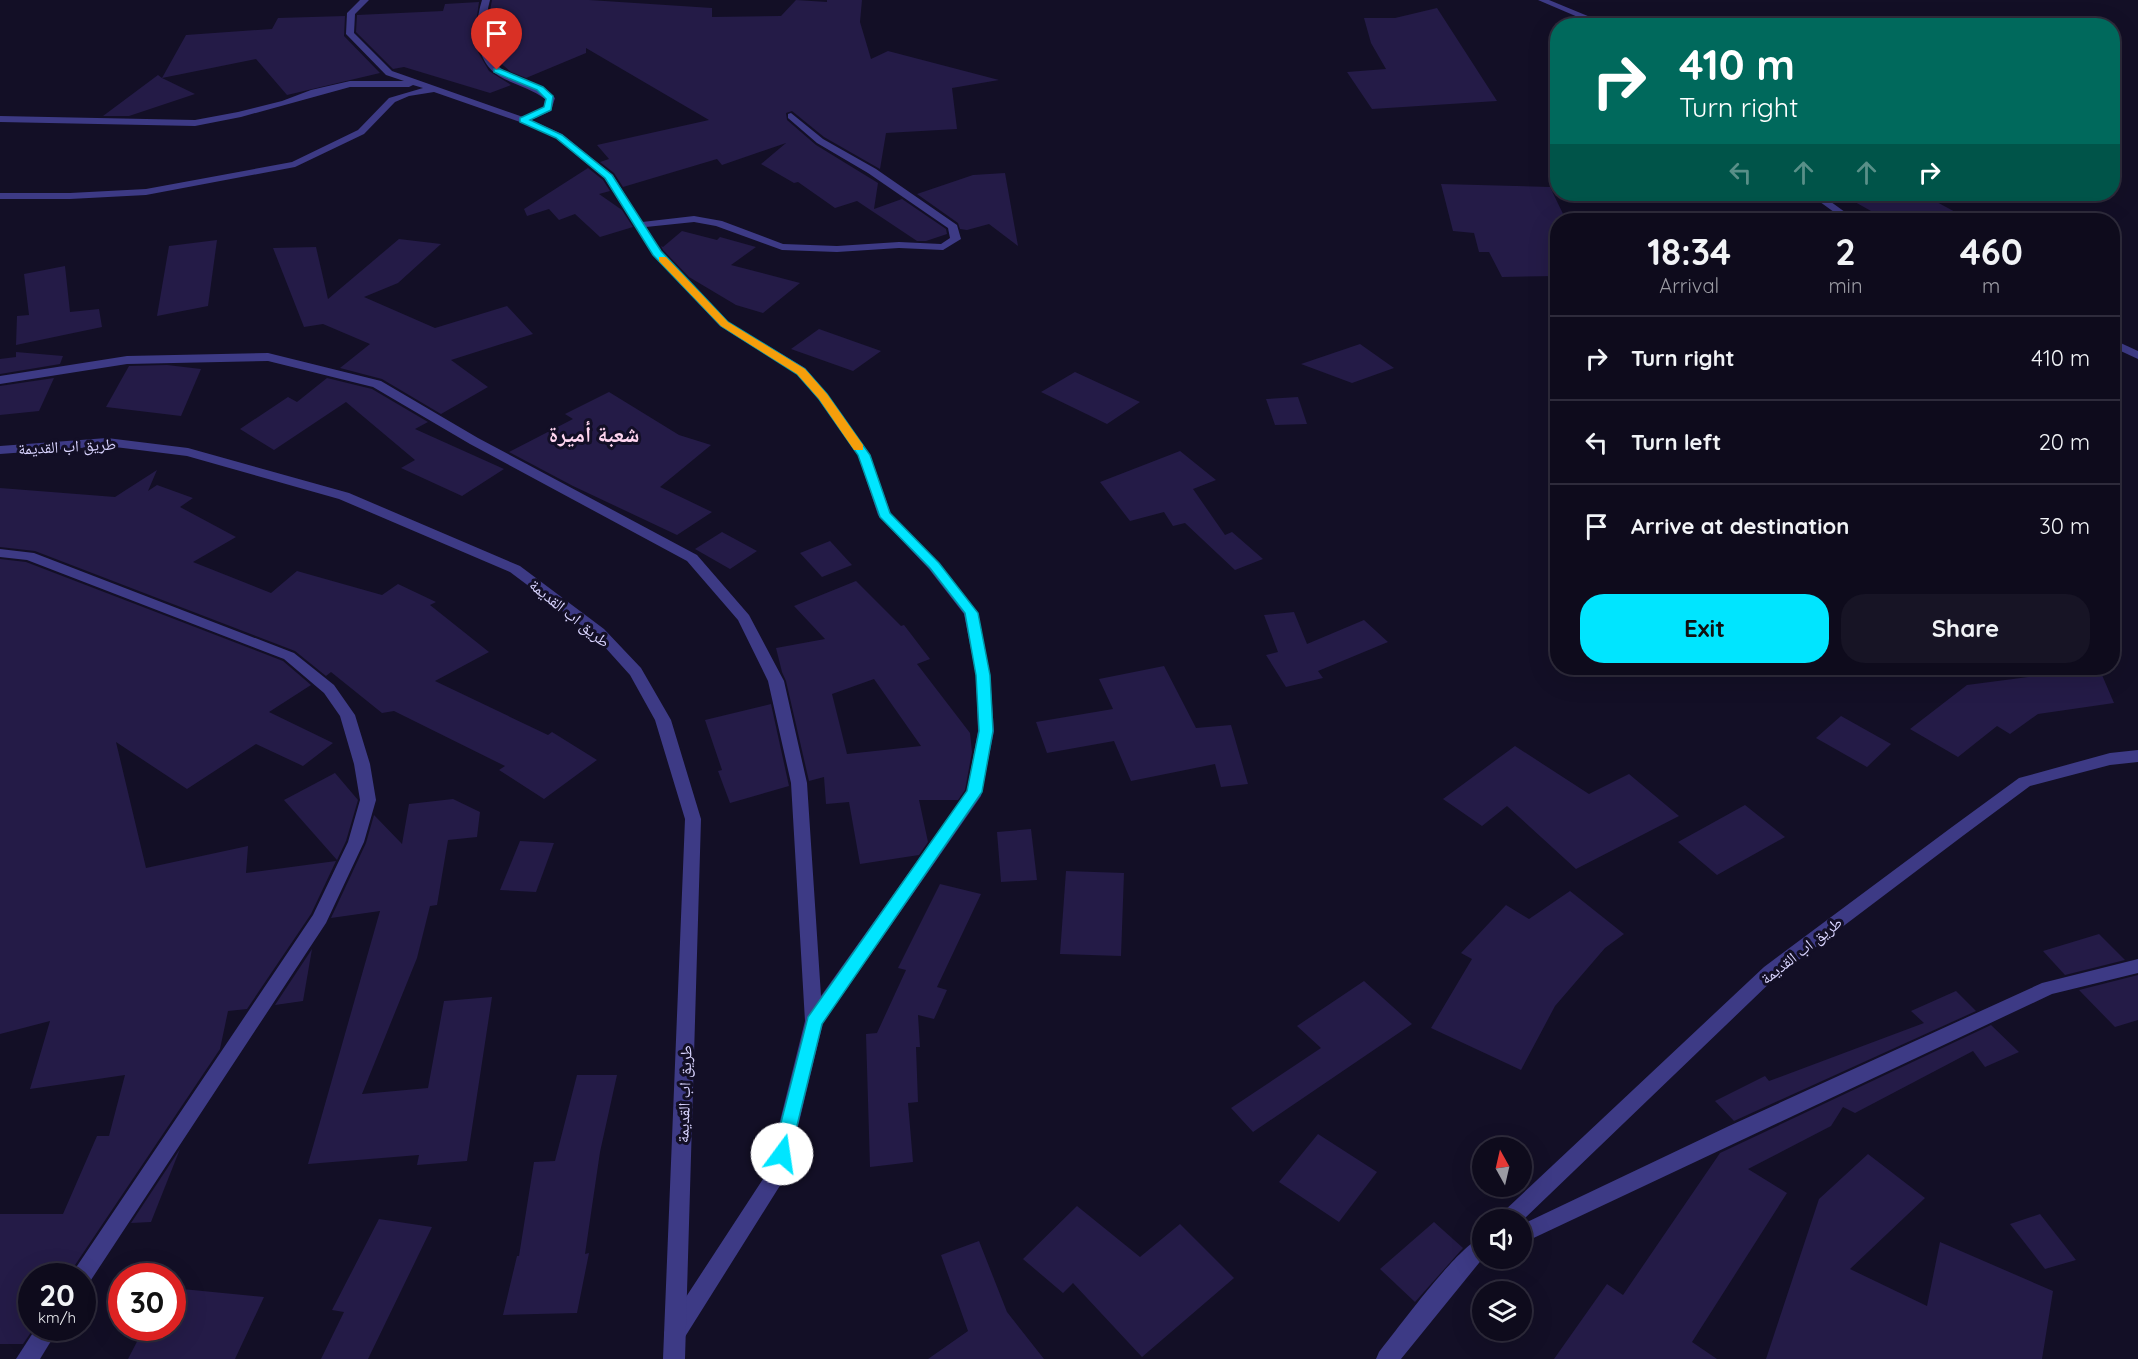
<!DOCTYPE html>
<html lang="en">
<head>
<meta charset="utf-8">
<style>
	body { margin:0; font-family:Quicksand,"Noto Naskh Arabic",sans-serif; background:#171425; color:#f1f3f6; height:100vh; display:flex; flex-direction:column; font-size:22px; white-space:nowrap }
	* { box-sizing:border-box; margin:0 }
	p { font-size:20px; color:#9b9ba3 }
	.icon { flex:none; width:33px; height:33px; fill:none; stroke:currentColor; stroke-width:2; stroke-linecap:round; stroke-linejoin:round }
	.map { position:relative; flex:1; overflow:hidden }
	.details { position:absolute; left:1550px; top:213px; width:570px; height:462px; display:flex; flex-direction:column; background:#0e0b1c; border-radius:24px; box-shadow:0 6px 24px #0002,0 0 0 2px #2e2b3b }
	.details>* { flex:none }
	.banner { position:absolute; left:1550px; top:18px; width:570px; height:183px; border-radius:24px; box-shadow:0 6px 24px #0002,0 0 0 2px #2e2b3b; background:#00695c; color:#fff; overflow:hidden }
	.needle { width:39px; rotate:352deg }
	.tools { position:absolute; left:1472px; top:1137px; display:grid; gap:12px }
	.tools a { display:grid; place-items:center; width:60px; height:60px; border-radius:50%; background:#0e0b1c; box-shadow:0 6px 24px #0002,0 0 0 2px #2e2b3b; font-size:30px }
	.speed { position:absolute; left:18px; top:1263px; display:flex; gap:12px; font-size:30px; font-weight:700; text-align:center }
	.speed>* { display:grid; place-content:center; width:78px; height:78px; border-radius:50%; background:#0e0b1c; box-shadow:0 6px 24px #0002,0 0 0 2px #2e2b3b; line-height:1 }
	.speed small { font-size:15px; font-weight:400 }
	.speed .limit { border:9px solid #d22; background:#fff; color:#111 }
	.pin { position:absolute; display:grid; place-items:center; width:51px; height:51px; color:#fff; margin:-62px -26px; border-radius:50% 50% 50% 0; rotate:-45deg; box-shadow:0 0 6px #0007 }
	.pin .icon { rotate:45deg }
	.me { position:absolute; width:66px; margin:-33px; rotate:14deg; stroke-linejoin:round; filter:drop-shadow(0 0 4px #0008) }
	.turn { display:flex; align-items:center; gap:21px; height:126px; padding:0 30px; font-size:27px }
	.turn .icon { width:78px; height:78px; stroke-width:2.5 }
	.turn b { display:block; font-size:42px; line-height:51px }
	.lanes { display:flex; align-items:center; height:57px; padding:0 30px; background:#0003; justify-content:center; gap:30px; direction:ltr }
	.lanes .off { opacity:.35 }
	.eta { display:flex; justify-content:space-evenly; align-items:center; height:102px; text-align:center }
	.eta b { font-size:36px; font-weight:800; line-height:42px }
	.button { display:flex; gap:12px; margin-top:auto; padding:12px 30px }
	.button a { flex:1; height:69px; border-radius:24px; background:#00e5ff; color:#111; font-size:24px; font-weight:800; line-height:69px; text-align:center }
	.button a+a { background:#171425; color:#f1f3f6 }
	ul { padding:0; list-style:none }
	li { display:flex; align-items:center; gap:18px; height:84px; padding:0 30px; border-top:2px solid #2e2b3b }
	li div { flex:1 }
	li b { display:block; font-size:22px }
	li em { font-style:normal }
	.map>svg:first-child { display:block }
	.building { fill:#241b47; fill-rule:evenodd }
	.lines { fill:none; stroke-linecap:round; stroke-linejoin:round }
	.minor { fill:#3d3a85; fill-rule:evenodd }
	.tertiary { fill:#3d3a85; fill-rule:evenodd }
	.route { fill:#00e5ff; stroke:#0095a6; stroke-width:1.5 }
	.slow { fill:#f59e0b }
	.labels { text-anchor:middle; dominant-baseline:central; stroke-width:6; stroke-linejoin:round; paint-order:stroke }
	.street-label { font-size:16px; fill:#d9d4ff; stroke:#130f26 }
	.district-label { font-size:22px; font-weight:bold; fill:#ffd6f0; stroke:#130f26 }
</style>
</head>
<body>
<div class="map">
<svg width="2138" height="1359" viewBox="0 0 2138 1359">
	<rect width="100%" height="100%" fill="#130f26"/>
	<g class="building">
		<path d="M492 0H589L712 8V17L781 16 796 0 827 2V0H862L860 22 871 59 888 51 999 80 952 88 957 129 886 133 880 169 824 137 792 111 786 113 787 120 816 145 878 183 874 209 902 199 946 229 947 234 926 241H917L857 201 835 208 798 182 794 183 761 164 786 143 722 165 717 159 623 187 614 173 600 162 609 159 597 145 709 120 586 48V53L526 78 511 72 496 59 489 41 488 21Z"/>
		<path d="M479 2 475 31 478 52 489 71 511 85 490 93 404 67 393 69 356 32 357 15 443 11 445 4Z"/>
		<path d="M1437 8 1497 101 1372 109 1347 72 1386 69 1371 43 1364 18H1395Z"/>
		<path d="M345 16 344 36 380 73 287 95 256 59 162 78 195 94 129 116H103L158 75 162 78 186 35 272 29 278 18Z"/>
		<path d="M588 168 603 180 610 191 599 194 622 210 633 227 600 237 575 214 559 220 549 209 527 216 524 209Z"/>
		<path d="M1005 173 1018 246 989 224 967 230 960 229 958 223 917 194 973 175Z"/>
		<path d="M1441 184 1550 187 1566 220H1557V276L1502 277 1489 252H1479L1474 233 1453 231Z"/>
		<path d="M1890 194H1922L1970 220H1887L1855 202Z"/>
		<path d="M682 231 717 240 720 237 756 247 731 265 800 283 763 313 736 305 689 277 663 250 661 246 663 247Z"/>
		<path d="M399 239 441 244 398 283 364 297 435 328 507 306 533 334 451 360 488 387 441 414 382 379 340 368 370 344 323 324 304 327 273 248 316 247 328 299Z"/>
		<path d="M217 240 208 306 157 316 169 246Z"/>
		<path d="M65 266 70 312 99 309 102 327 16 345 17 316 29 315 24 274Z"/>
		<path d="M819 329 881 351 853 371 791 349Z"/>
		<path d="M1360 344 1394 368 1352 383 1301 364Z"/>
		<path d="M16 352 63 356 60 364 0 374V359L16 357Z"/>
		<path d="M167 365 201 369 181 416 106 407 129 366Z"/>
		<path d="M1075 372 1140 402 1107 424 1041 392Z"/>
		<path d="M54 378 39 411 0 415V386Z"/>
		<path d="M327 378 372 389 428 422 415 429 504 469 462 496 401 468 415 460 346 402 274 450 240 429 288 397 297 402Z"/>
		<path d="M609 392 679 435 711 445 660 487 712 512 677 535 573 486 509 452 573 419 565 414Z"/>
		<path d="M1298 397 1307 424 1275 425 1266 399Z"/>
		<path d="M1180 451 1216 480 1193 489 1225 535 1232 532 1263 559 1235 570 1185 523 1173 526 1164 512 1130 521 1100 482Z"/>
		<path d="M157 470 148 491 157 485 193 498 180 507 236 537 193 562 271 593 297 571 382 595 398 584 436 602 430 605 489 652 435 681 548 735 552 732 597 760 544 799 499 770 505 766 394 711 382 713 331 672 326 676 295 651 35 551 0 547V488L115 497Z"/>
		<path d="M722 532 757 551 730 569 695 549Z"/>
		<path d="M830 541 852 565 822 577 800 553Z"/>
		<path d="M0 559 26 562 283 661 311 685 269 712 333 743 303 766 256 744 187 789 116 742 146 868 248 846 246 873 336 861 311 914 247 1009 228 1011 220 1049 73 1268 70 1276H32V1328H34L23 1344H0V1214H63L97 1136H109L125 1075 30 1089 50 1021 0 1034Z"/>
		<path d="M856 581 901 626 904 625 930 659 917 664 970 733 972 752 965 790 958 800H919L928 842 919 855 860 864 849 802 826 804 824 777 809 781 786 681 782 672 776 648 825 639 794 606ZM874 679 921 746 847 754 832 694Z"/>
		<path d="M1294 612 1307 644 1364 620 1388 642 1318 671 1323 678 1286 687 1266 655 1278 652 1264 615Z"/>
		<path d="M1164 666 1196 728 1231 725 1248 784 1221 787 1215 764 1131 781 1114 741 1047 753 1036 722 1113 709 1099 679Z"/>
		<path d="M2039 668H2099L2114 703 2038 714 2010 734 1997 726 1958 757 1910 729 1967 685 2043 675Z"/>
		<path d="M771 704 789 786 730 803 718 771 722 770 705 720Z"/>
		<path d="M1841 716 1891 744 1867 767 1816 738Z"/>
		<path d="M1515 746 1589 794 1629 774 1679 816 1576 869 1507 806 1482 826 1443 799Z"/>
		<path d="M335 773 358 800 346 841 337 860 284 800Z"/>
		<path d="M453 799 480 812 477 837 448 840 437 905 430 906 417 958 362 1094 428 1088 444 1001 492 997 467 1161 417 1165 419 1155 308 1164 380 911 331 918 366 843 374 815 402 844 409 804Z"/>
		<path d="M1745 805 1785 837 1717 875 1678 842Z"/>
		<path d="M1031 829 1037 880 1001 882 997 832Z"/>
		<path d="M520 841 554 843 536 892 500 890Z"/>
		<path d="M1066 871 1124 873 1121 956 1060 954Z"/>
		<path d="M940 884 981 894 937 987 947 990 934 1019 918 1015 920 1047H916L918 1102 908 1103 913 1162 870 1167 866 1034 877 1033 906 970 898 968Z"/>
		<path d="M1570 891 1624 934 1605 948 1555 1006 1521 1070 1431 1028 1472 959 1461 953 1506 905 1529 919Z"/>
		<path d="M2099 934 2125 960 2065 975 2043 951Z"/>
		<path d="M312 949 303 1001 275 1005Z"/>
		<path d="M2138 975V1020L2115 1027 2079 990Z"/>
		<path d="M1364 981 1412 1024 1253 1132 1231 1108 1321 1048 1297 1026Z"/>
		<path d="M1956 991 1976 1011 1734 1121 1715 1101 1765 1076 1769 1081 1924 1023 1911 1011Z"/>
		<path d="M1991 1025 2019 1052 1985 1067 1973 1051 1855 1113 1843 1107 1831 1126 1748 1169 1787 1193 1692 1342 1717 1359H1554L1607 1284 1623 1295 1720 1153Z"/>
		<path d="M577 1075H617L600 1152 585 1254 589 1253 577 1313 503 1315 517 1256H519L534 1162 555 1161Z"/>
		<path d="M1318 1134 1377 1172 1339 1222 1279 1182Z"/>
		<path d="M180 1149 151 1222 131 1223Z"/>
		<path d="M1868 1154 1925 1198 1850 1269 1927 1306 1940 1242 2053 1291 2042 1359H1766L1819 1199Z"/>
		<path d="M1077 1206 1140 1257 1180 1224 1234 1278 1142 1357 1073 1283 1063 1293 1023 1259Z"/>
		<path d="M2040 1214 2076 1260 2045 1269 2010 1224Z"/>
		<path d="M379 1219 432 1227 368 1359H321L344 1312 332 1310Z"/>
		<path d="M1434 1222 1463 1248 1415 1302 1380 1269Z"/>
		<path d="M979 1241 1007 1312 1044 1359H928L968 1331 941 1255Z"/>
		<path d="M172 1288 264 1297 235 1359H128L144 1328H172Z"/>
	</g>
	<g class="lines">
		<g class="minor">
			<path d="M360 0H369L355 14 354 33 392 71 523 117 544 107 545 99C531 88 514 85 499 76 474 60 474 25 482 0H490C483 26 482 61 510 74 525 82 543 85 555 98L551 111 531 120 562 134 613 175 642 222 694 216 722 221 783 244 837 246 899 242 941 244 950 238 948 228 868 173 817 143 788 118V114L791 113 823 139 876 169 957 225 961 239 943 250 899 248 837 252 782 250 716 226 694 222 646 227 661 251 728 322 805 368 827 394 870 455 891 514 939 563 978 613 990 675 994 731 981 796 823 1023 786 1176 683 1340 675 1343 667 1340 664 1333 667 1326 767 1173 805 1021 791 783 768 681 738 620 687 561 470 444 373 387 268 361 127 364 0 384V376L127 356 268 353 381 381 478 438 697 555 749 615 784 681 807 783 821 996 967 791 978 731 976 675 964 614 929 569 878 515 858 455 819 400 797 374 720 326 653 255 605 179 556 138 520 122 434 92 409 96 395 102 364 134 295 167 146 195 70 199H0V193H70L146 189 292 162 358 130 389 98 423 88 413 85 409 87H350L241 117 195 126 0 122V116L195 120 238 112 282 101 311 90 350 81H404L386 75 346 34 347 13Z"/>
			<path d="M0 549 34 553 294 653 334 685 355 715 370 764 376 800 364 842 326 923 89 1283 82 1286V1276H72L75 1269 313 915 348 842 360 800 354 764 340 716 324 693 284 659 27 560 0 557Z"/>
			<path d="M2138 959V973L2052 994 1521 1244V1225L1729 1126 2042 983Z"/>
			<path d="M36 1328H59L40 1359H16Z"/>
		</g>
		<g class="tertiary">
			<path d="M1538 0H1549L1612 26H1599Z"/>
			<path d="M1809 194H1820L1856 220H1845Z"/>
			<path d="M2112 339 2138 351V359L2112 347Z"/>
			<path d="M107 438 188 448 349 493 520 566 604 629 641 668 671 720 701 819 685 1359H663L685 819 655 720 630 675 594 635 510 572 339 499 187 456 107 446 0 454V446Z"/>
			<path d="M2138 750V762L2110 765 2030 786 1964 835 1776 977 1521 1222V1220H1499L1502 1213 1764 967 1952 827 2019 778 2110 753Z"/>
			<path d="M1482 1237 1483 1258 1401 1359H1376L1379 1352C1399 1327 1458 1246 1482 1237Z"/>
		</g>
	</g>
	<path class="route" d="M494 69H500L543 87 553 96 551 110 530 120 562 135 612 175 661 251 728 322 805 369 827 394 870 455 890 513 939 563 978 613 990 675 993 731 982 792 822 1024 790 1154 788 1160 782 1162 775 1160 773 1154 808 1017 967 791 979 731 976 675 965 613 930 568 880 517 858 455 819 399 797 374 721 326 653 255 605 178 556 138 520 122V118L544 107 546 99 537 90 494 72Z"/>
	<path class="slow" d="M659 257H666L728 322 805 369 827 394 863 445V450H854L819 399 797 374 721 326 659 261Z"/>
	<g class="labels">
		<g class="street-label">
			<text transform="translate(67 446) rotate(-3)">طريق اب القديمة</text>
			<text transform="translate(570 613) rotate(39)">طريق اب القديمة</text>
			<text transform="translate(1801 950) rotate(-38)">طريق اب القديمة</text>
			<text transform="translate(684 1094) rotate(-88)">طريق اب القديمة</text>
		</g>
		<g class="district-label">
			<text x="594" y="434">شعبة أميرة</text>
		</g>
	</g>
</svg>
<div class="tools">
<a><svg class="needle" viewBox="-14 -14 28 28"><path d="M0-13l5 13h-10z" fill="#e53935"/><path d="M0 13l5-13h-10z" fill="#9b9ba3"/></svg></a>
<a><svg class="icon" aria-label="sound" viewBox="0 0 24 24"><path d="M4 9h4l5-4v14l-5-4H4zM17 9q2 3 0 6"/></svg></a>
<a><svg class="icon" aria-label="layers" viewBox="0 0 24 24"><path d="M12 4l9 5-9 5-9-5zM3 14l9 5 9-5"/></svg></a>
</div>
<div class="speed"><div>20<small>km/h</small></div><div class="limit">30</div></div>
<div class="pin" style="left:497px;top:70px;background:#d93025"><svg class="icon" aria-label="arrive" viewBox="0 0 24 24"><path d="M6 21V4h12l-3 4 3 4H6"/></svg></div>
<svg class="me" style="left:782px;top:1154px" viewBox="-20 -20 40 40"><circle r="19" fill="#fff"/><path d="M0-13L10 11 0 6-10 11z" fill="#00e5ff"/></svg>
<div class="banner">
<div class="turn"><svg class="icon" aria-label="right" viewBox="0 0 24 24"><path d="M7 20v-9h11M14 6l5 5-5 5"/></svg><div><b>410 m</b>Turn right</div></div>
<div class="lanes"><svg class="icon off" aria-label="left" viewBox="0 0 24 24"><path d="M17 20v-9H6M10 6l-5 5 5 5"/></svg><svg class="icon off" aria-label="ahead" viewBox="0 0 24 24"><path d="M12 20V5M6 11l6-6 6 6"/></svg><svg class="icon off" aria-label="ahead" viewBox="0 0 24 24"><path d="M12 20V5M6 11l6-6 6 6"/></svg><svg class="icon" aria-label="right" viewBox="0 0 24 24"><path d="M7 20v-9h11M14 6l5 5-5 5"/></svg></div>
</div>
<section class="details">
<div class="eta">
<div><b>18:34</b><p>Arrival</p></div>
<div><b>2</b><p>min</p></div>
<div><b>460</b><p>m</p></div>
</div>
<ul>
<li><svg class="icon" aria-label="right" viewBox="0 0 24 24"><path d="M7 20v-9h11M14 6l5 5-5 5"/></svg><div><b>Turn right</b></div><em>410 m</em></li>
<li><svg class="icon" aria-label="left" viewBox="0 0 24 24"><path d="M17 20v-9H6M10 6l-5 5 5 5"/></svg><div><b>Turn left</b></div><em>20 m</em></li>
<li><svg class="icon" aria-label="arrive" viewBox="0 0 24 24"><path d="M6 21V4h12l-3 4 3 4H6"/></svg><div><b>Arrive at destination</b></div><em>30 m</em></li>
</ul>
<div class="button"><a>Exit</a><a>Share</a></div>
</section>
</div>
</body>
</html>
